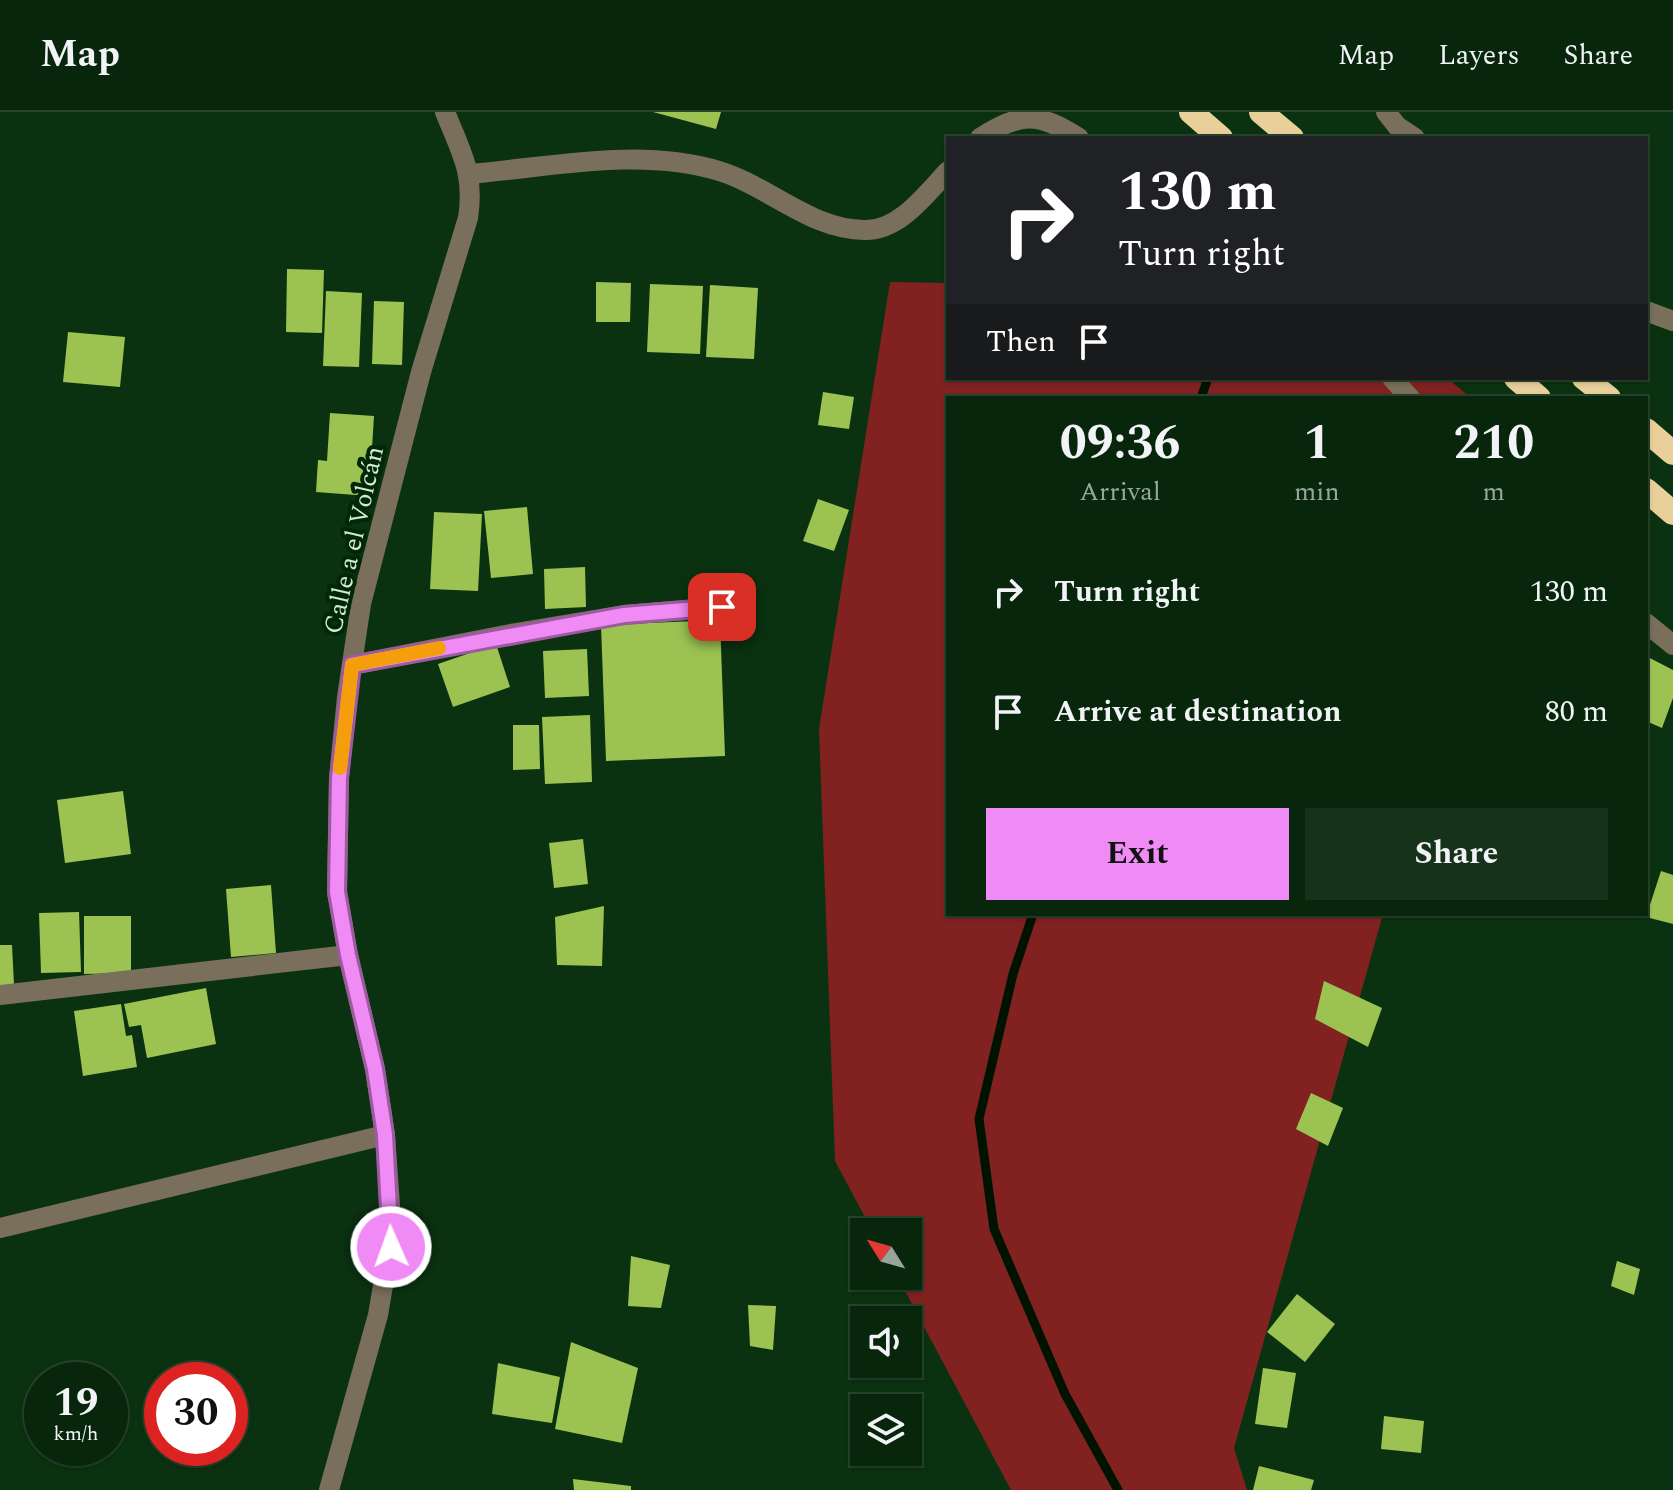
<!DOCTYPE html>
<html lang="en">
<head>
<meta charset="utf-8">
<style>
	body { margin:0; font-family:Spectral,serif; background:#16321a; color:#f1f3f6; height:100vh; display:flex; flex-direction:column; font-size:30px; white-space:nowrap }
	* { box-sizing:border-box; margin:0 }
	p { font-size:26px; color:#98a59d }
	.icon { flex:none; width:44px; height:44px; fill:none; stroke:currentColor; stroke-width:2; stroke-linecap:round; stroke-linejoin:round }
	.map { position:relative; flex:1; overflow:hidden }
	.drawer { position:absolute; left:946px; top:284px; width:702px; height:520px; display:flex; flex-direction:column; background:#08260c; border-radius:0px; box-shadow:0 2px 6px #0004,0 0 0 2px #29432d }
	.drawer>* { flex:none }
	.banner { position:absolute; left:946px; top:24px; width:702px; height:244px; border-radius:0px; box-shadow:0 2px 6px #0004,0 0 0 2px #29432d; background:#202124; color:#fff; overflow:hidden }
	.needle { width:52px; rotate:307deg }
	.tools { position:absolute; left:850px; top:1106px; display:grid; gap:16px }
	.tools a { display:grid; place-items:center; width:72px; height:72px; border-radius:0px; background:#08260c; box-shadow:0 2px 6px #0004,0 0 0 2px #29432d; font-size:40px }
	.speed { position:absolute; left:24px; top:1250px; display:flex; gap:16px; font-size:40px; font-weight:700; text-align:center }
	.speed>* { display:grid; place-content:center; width:104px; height:104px; border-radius:50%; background:#08260c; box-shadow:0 2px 6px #0004,0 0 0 2px #29432d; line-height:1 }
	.speed small { font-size:20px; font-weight:400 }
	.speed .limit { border:12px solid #d22; background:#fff; color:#111 }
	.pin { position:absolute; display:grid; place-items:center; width:68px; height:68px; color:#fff; margin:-34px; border-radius:16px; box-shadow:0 4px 12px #0006 }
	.me { position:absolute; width:88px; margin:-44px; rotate:358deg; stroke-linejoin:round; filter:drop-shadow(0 0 6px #0008) }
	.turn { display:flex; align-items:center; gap:28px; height:168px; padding:0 40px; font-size:36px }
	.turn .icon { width:104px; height:104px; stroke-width:2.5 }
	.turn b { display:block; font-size:56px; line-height:68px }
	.then { display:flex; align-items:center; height:76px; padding:0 40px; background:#0003; gap:16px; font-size:30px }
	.eta { display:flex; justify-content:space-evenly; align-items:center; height:136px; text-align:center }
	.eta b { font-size:48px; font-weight:700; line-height:56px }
	.action { display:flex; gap:16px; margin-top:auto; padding:16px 40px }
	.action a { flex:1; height:92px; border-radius:0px; background:#f08bf5; color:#111; font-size:32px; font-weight:700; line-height:92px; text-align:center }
	.action a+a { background:#16321a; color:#f1f3f6 }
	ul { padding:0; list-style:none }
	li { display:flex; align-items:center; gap:24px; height:120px; padding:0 40px }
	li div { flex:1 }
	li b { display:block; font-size:30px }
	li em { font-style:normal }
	header { display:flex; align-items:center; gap:48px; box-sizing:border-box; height:112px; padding:0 40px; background:#08260c; border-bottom:2px solid #29432d }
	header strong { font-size:38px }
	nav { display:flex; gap:44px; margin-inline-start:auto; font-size:28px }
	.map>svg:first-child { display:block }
	.green { fill:#812221 }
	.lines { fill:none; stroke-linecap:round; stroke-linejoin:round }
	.stream { stroke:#001300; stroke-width:9 }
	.building { fill:#9cc352 }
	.minor { stroke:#796f5a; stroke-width:20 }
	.highway { stroke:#e9d09b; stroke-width:24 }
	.route-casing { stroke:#9c5a9f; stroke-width:20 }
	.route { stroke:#f08bf5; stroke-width:14 }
	.slow { stroke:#f59e0b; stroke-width:14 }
	.labels { text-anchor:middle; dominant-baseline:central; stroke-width:8; stroke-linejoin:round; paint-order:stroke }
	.street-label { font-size:26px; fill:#d2e8d2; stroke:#002806 }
</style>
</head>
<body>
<header>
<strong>Map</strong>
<nav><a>Map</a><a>Layers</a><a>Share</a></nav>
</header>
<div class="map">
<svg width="1673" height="1378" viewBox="0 0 1673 1378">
	<rect width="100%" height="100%" fill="#0a3210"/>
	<path class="green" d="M890 170 948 171V266H1447L1471 286H948V802H1383L1234 1336 1247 1378H1011L897 1164H908V1120H873L835 1049 819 617Z"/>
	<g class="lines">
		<g class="stream">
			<path d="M1201 286 1208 266"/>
			<path d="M1033 802 1013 862 979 1007 994 1117 1065 1282 1118 1378"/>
		</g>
	</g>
	<g class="building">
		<path d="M653 0H721L716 17Z"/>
		<path d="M287 157 324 158 322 221 286 220Z"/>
		<path d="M596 170 631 171 630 210H596Z"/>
		<path d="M650 172 703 174 700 242 647 240Z"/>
		<path d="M710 173 758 176 754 247 706 245Z"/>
		<path d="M326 179 362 181 359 255 323 254Z"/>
		<path d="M374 189 404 190 402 253 372 252Z"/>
		<path d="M68 220 125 225 120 275 63 270Z"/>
		<path d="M823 280 854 285 849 317 818 313Z"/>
		<path d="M330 301 374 304 369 384 316 380 318 348 327 349Z"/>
		<path d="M818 387 849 398 834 439 803 429Z"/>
		<path d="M527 395 533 462 491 466 484 399Z"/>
		<path d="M434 400 482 402 478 479 430 477Z"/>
		<path d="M585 455 586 495 545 497 544 457Z"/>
		<path d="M720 508 725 644 606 649 601 513Z"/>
		<path d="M496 532 510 575 453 595 438 552Z"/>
		<path d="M587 537 589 584 545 586 543 539Z"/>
		<path d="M1646 544 1673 558V586L1662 616 1646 609Z"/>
		<path d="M590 603 592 670 545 672 542 605Z"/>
		<path d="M513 613H539L540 657 513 658Z"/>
		<path d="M123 679 131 742 65 751 57 688Z"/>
		<path d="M583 727 588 772 554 776 549 731Z"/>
		<path d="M1661 759 1673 763V812L1646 805Z"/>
		<path d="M271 773 276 841 231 845 226 777Z"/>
		<path d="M604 794 602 854 557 853 555 805Z"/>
		<path d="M79 800 81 860 41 861 39 801Z"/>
		<path d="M84 804H131V861L84 862Z"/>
		<path d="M0 833H12L14 873H0Z"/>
		<path d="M1324 869 1382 896 1368 935 1315 907Z"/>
		<path d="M206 876 216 932 147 946 141 913 129 915 124 892Z"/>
		<path d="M121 892 126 924 132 923 137 955 83 964 74 899Z"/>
		<path d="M1311 981 1343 996 1328 1034 1296 1017Z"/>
		<path d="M631 1144 670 1153 661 1196 628 1194Z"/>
		<path d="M1617 1149 1640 1157 1634 1183 1611 1174Z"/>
		<path d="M1297 1182 1335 1212 1305 1250 1267 1220Z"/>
		<path d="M748 1193 776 1194 773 1238 750 1234Z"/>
		<path d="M571 1230 638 1256 622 1331 555 1317Z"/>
		<path d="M498 1251 560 1265 552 1311 492 1302Z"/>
		<path d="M1263 1256 1296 1261 1287 1316 1255 1312Z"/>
		<path d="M1384 1304 1424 1309 1421 1341 1381 1337Z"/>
		<path d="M1259 1354 1314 1368 1311 1378H1253Z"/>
		<path d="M573 1367 631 1374V1378H574Z"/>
	</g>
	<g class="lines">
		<g class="minor">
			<path d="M1386 0 1397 14 1415 26"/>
			<path d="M980 26C1021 0 1038 0 1079 26"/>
			<path d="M470 62C550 55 641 35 719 59 769 74 812 119 866 118 900 118 926 82 948 59"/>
			<path d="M1646 199 1673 209"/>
			<path d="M1392 266 1410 286"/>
			<path d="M1646 511 1673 533"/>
			<path d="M352 553 505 523 624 503 722 495"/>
			<path d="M0 883 348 843"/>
			<path d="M0 1116 385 1023"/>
			<path d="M329 1378 378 1203 392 1121 385 1023 375 957 348 843 337 780 339 666 347 585 361 492 421 260 468 106C475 61 461 40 445 0"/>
		</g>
		<g class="highway">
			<path d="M1191 0 1221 26"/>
			<path d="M1261 0 1292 26"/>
			<path d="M1516 266 1539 286"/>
			<path d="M1584 266 1609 286"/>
			<path d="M1646 318 1673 341"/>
			<path d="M1646 378 1673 401"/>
		</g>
	</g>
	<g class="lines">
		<defs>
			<path id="route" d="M391 1135 385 1023 375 957 348 843 337 780 339 666 352 553 624 503 722 495"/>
		</defs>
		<use href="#route" class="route-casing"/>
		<use href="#route" class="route"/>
		<path class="slow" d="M340 656 352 553 439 536"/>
	</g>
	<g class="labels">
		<g class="street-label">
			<text transform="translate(354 428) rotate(-77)">Calle a el Volcán</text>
		</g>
	</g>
</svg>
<div class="tools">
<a><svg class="needle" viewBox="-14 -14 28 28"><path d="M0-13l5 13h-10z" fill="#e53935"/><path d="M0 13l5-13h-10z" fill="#98a59d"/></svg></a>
<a><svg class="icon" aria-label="sound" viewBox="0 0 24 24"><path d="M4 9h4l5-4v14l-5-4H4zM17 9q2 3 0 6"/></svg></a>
<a><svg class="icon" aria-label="layers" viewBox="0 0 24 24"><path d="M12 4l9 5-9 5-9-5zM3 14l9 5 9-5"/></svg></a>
</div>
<div class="speed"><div>19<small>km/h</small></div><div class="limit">30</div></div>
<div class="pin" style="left:722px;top:495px;background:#d93025"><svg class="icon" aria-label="arrive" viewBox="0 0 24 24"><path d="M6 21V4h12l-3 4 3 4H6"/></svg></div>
<svg class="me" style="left:391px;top:1135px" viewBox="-20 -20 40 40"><circle r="17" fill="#f08bf5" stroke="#fff" stroke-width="3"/><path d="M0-11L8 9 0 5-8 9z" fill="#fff"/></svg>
<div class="banner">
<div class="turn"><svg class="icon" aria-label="right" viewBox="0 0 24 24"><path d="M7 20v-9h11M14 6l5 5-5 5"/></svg><div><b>130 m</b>Turn right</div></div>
<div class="then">Then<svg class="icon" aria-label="arrive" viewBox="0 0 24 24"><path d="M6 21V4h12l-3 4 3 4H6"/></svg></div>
</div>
<section class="drawer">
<div class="eta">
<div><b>09:36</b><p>Arrival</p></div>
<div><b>1</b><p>min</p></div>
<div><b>210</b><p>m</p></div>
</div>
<ul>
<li><svg class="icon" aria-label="right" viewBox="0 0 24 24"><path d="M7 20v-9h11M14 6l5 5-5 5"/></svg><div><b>Turn right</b></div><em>130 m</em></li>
<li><svg class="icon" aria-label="arrive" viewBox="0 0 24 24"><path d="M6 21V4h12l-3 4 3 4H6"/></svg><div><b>Arrive at destination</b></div><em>80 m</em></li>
</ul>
<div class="action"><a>Exit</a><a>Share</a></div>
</section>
</div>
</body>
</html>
